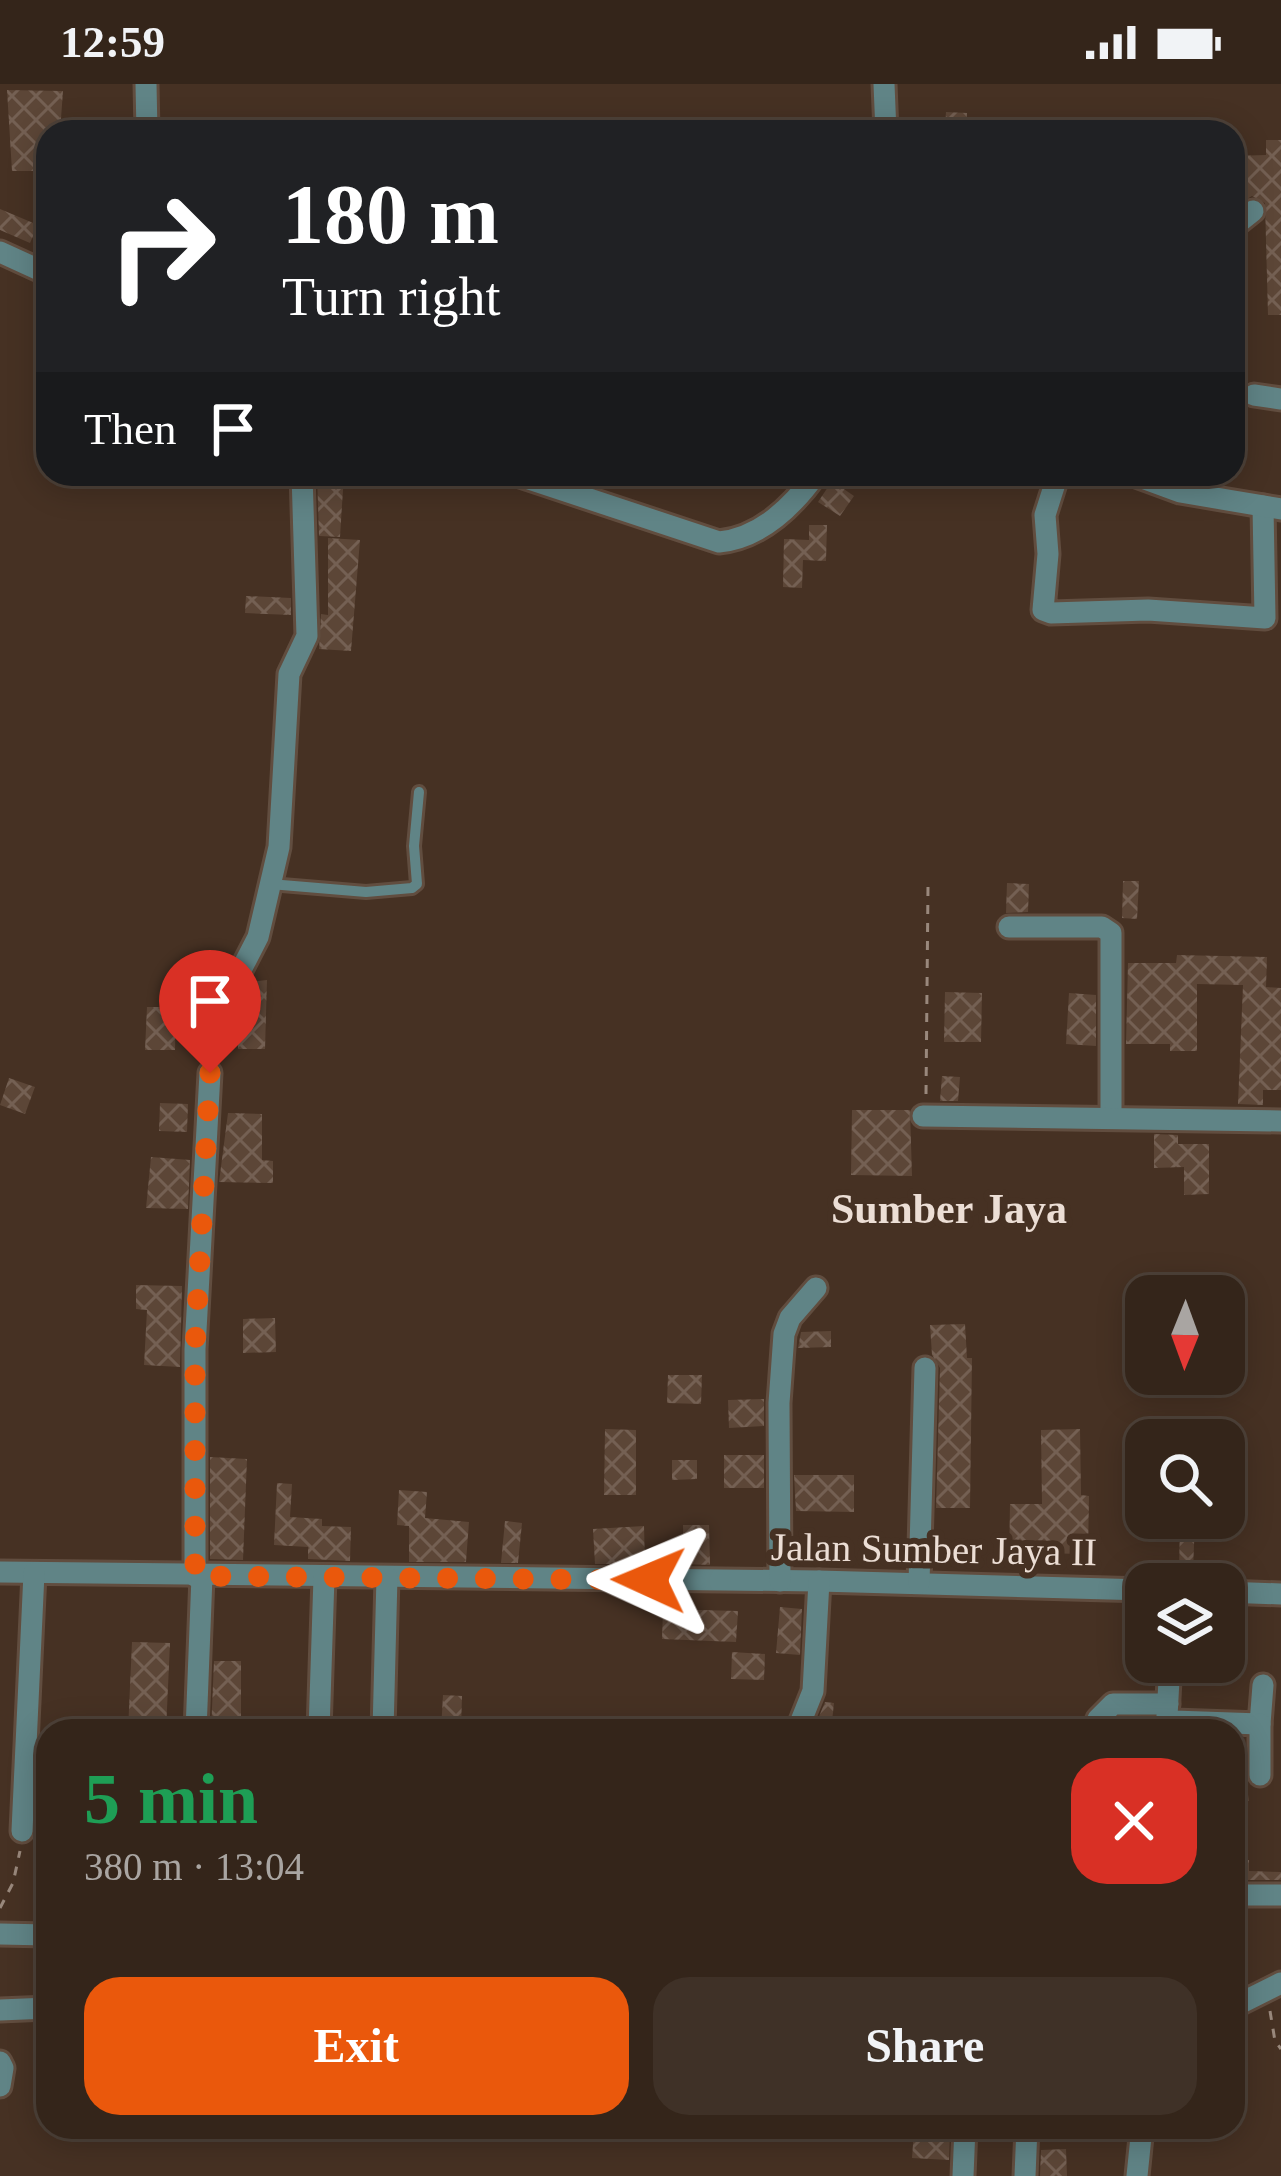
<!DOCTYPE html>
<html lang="en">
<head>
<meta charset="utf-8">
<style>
	body { margin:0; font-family:"Times New Roman",serif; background:#3f3127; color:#f1f3f6; height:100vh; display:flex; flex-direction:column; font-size:45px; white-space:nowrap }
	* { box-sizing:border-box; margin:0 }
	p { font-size:39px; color:#a9a5a2 }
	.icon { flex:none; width:66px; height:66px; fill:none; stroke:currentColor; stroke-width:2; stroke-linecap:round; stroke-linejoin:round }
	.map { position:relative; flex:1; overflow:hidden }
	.sheet { position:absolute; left:36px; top:1635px; width:1209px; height:420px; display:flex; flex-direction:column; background:#34251a; border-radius:36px; box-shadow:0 6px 30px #0003,0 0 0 3px #4e4239 }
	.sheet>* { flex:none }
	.banner { position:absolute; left:36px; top:36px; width:1209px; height:366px; border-radius:36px; box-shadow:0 6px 30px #0003,0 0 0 3px #4e4239; background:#202124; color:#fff; overflow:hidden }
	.needle { width:78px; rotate:181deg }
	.tools { position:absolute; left:1125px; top:1191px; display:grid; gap:24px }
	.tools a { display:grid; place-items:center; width:120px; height:120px; border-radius:24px; background:#34251a; box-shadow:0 6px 30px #0003,0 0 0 3px #4e4239; font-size:60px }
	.pin { position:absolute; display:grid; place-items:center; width:102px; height:102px; color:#fff; margin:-123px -51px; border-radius:50% 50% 50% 0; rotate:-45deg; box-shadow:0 0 12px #0007 }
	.pin .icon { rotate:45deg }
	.me { position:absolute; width:132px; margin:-66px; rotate:271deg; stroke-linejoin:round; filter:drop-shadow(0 0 9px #0008) }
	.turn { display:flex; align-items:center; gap:42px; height:252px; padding:0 48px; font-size:54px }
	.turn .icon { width:156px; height:156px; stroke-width:2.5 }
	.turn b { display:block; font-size:84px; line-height:102px }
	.then { display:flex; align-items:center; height:114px; padding:0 48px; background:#0003; gap:24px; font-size:45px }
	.round { display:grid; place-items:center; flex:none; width:126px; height:126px; border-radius:36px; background:#3f3127 }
	.summary { display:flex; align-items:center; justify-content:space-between; height:204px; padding:0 48px }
	h1 { font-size:72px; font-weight:600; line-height:90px; color:#1e9e55 }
	.action { display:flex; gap:24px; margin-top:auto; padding:24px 48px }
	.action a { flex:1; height:138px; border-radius:36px; background:#ea580c; color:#fff; font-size:48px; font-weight:600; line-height:138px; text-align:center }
	.action a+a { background:#3f3127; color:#f1f3f6 }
	.status { display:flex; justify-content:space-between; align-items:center; height:84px; padding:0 60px; background:#34251a; direction:ltr }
	.status svg { height:33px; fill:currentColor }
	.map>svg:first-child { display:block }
	.building { fill:url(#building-cross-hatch) }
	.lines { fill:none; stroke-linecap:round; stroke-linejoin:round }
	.service-casing { stroke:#614d3f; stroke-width:16 }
	.minor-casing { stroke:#614d3f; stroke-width:27 }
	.path { stroke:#99887c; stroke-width:3; stroke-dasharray:9 9; stroke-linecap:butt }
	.service { stroke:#608486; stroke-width:10 }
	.minor { stroke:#608486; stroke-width:21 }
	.route { stroke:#ea580c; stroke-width:21; stroke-dasharray:0 37.8 }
	.labels { text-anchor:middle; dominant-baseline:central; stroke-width:12; stroke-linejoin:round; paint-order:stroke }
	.street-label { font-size:39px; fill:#ecded5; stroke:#463123 }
	.neighbourhood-label { font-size:42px; font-weight:bold; fill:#ecded5; stroke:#463123 }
</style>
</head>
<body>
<div class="status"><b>12:59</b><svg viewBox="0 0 49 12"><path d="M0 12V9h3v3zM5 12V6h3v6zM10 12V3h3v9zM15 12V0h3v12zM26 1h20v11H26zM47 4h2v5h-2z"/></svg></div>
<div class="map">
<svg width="1281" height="2092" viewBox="0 0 1281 2092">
	<defs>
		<pattern id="building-cross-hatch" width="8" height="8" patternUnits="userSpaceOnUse" patternTransform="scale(3)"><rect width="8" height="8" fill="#5c4637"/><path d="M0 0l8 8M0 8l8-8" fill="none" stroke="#746053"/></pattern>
	</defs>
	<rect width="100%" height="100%" fill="#463123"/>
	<g class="building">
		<path d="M7 6 63 7 60 48H48V87H12Z"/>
		<path d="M946 28 967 29 966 48 945 47Z"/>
		<path d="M1266 56H1281V231H1268L1265 119 1252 112 1233 123V72L1266 71Z"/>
		<path d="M0 125 38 141 30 159 0 146Z"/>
		<path d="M317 390H344L340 453 319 452Z"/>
		<path d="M832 397 854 412 840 432 818 418Z"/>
		<path d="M809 441H827L826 477 803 476 802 504 783 503 784 455 809 456Z"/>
		<path d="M328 454 360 456 351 567 319 565 321 530 328 531Z"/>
		<path d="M246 512 291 514V531L245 529Z"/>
		<path d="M1123 797H1139L1137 835 1122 834Z"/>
		<path d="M1007 799 1029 800 1028 828 1006 829Z"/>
		<path d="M1177 871 1267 873 1266 903 1281 904V1006H1263V1021L1238 1020 1243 901 1197 900V967H1170V960H1126L1128 879H1176Z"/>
		<path d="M180 889 229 891 242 899 267 896 265 965H238L239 917 179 915Z"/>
		<path d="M945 908 982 909 981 958H944Z"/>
		<path d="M1069 909 1096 911V962L1066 960Z"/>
		<path d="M147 923H176L175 966H145Z"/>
		<path d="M942 992 960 993 958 1017H940Z"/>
		<path d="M9 994 35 1003 25 1030 0 1021Z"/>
		<path d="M160 1019 188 1020 187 1048 159 1047Z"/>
		<path d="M852 1026H910L912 1092 851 1091Z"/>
		<path d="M228 1029 262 1030V1076L273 1077V1099L219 1098Z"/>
		<path d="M1154 1050 1178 1051V1060H1209V1110L1184 1111V1083L1154 1084Z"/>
		<path d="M151 1073 190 1076 188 1125 146 1124Z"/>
		<path d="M136 1201 182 1202 180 1283 144 1281 147 1226 136 1225Z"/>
		<path d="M275 1234 276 1268 243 1269V1235Z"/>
		<path d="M965 1240 967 1274H972L970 1424H936L940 1284 932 1271 930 1241Z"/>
		<path d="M831 1247V1263L798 1264 801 1248Z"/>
		<path d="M668 1291H702L701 1320 667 1319Z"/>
		<path d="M764 1315V1342L729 1344 728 1316Z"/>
		<path d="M605 1345 636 1346V1411H604Z"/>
		<path d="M1080 1345 1081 1411 1089 1412 1088 1470 1030 1469V1478H1009L1010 1420H1042L1041 1346Z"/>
		<rect x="724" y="1371" width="40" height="33"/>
		<path d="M210 1373 247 1375 243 1476 210 1475Z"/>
		<path d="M672 1376H697V1395L672 1396Z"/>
		<path d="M794 1391H854V1428L796 1427Z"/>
		<path d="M277 1399 292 1400 290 1433 322 1435V1442L351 1443 350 1477 308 1475V1463L274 1461Z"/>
		<path d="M399 1406 427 1408 425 1434 469 1438 466 1478H409V1442L397 1441Z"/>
		<path d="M1180 1434H1195L1193 1488H1179Z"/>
		<path d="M505 1437 522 1439 518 1479H501Z"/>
		<path d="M683 1441H709L710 1481 684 1480Z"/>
		<path d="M644 1442 645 1480H595L593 1445Z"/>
		<path d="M780 1523 802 1525 800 1571 776 1569Z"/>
		<path d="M663 1525 738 1527 736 1558 662 1555Z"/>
		<path d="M132 1558 170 1559 166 1647H128Z"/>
		<path d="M732 1568 765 1570 764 1596 731 1595Z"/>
		<path d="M214 1577H241V1647H211Z"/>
		<path d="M443 1611 462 1612 461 1647H441Z"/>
		<path d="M825 1618 834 1619 831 1647H813Z"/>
		<path d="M1233 1691H1245L1249 1717H1233Z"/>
		<path d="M1233 1776H1249V1787L1281 1788V1796H1233Z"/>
		<path d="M914 2046 950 2048 949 2076 912 2074Z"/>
		<path d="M1066 2065 1067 2092H1040L1041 2066Z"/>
	</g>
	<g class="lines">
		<defs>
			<path id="service" d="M270 800 366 808 412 804 417 800 414 762 419 708"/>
			<g id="minor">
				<path d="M146 0 147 48"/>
				<path d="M884 0 886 48"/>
				<path d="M1233 143 1253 127"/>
				<path d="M0 168 48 190"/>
				<path d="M1254 311 1281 315"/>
				<path d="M514 390 719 458C760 454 793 422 816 390"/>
				<path d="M1058 390 1045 431 1048 470 1043 526 1051 529 1148 526 1265 534 1263 422"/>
				<path d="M1131 390 1180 408 1281 425"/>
				<path d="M1009 843H1102L1111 849V1032"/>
				<path d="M242 884 258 853 279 763 289 590 307 552 302 390"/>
				<path d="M923 1032 1281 1037"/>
				<path d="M0 1488 819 1497 1146 1506"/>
				<path d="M195 1492V1265L210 989"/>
				<path d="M780 1497 779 1319 784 1250 790 1234 816 1204"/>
				<path d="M919 1499 925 1284"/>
				<path d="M1224 1508 1281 1510"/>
				<path d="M1170 1578 1167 1632 1174 1637 1260 1640 1263 1601"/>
				<path d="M196 1647 202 1492"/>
				<path d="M319 1647 324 1493"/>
				<path d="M383 1647 387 1493"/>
				<path d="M797 1647 813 1607 819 1497"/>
				<path d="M1093 1647 1098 1635 1113 1620H1168"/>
				<path d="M1260 1691V1640"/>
				<path d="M22 1747 34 1489"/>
				<path d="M1233 1811H1281"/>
				<path d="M0 1850 48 1851"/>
				<path d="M1233 1923 1281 1899"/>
				<path d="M0 1926 48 1924"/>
				<path d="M0 1978 3 1984 0 2002"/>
				<path d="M963 2092 965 2043"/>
				<path d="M1025 2092 1027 2043"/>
				<path d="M1137 2092 1142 2043"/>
			</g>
		</defs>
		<use href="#service" class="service-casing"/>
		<use href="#minor" class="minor-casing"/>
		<g class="path">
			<path d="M926 1010 928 802"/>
			<path d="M0 1824 13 1799 20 1767"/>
			<path d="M1270 1927 1275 1957 1281 1965"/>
		</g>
		<use href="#service" class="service"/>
		<use href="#minor" class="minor"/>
	</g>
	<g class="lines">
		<path class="route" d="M210 989 195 1265V1492L649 1496"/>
	</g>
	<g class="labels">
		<g class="street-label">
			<text transform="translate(934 1465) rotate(1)">Jalan Sumber Jaya II</text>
		</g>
		<g class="neighbourhood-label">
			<text x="949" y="1125">Sumber Jaya</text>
		</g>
	</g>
</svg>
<div class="tools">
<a><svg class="needle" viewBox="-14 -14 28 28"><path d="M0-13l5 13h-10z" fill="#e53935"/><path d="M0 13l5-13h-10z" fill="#a9a5a2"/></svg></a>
<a><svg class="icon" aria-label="search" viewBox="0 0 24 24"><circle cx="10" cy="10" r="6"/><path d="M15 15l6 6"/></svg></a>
<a><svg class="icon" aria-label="layers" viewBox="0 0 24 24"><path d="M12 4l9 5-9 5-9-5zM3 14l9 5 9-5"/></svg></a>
</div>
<div class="pin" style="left:210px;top:989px;background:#d93025"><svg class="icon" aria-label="arrive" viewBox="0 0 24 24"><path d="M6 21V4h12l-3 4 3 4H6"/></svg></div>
<svg class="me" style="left:649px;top:1496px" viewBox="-20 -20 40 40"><path d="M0-17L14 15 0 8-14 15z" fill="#ea580c" stroke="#fff" stroke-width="4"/></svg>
<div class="banner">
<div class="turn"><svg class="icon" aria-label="right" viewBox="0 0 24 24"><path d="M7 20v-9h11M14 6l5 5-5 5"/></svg><div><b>180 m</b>Turn right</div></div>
<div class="then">Then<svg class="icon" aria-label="arrive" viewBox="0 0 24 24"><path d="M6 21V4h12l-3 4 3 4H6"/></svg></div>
</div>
<section class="sheet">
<div class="summary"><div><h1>5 min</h1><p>380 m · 13:04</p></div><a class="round" style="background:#d93025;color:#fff"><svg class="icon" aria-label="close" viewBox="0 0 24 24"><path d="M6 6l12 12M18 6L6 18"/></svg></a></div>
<div class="action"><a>Exit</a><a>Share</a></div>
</section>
</div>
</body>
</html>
